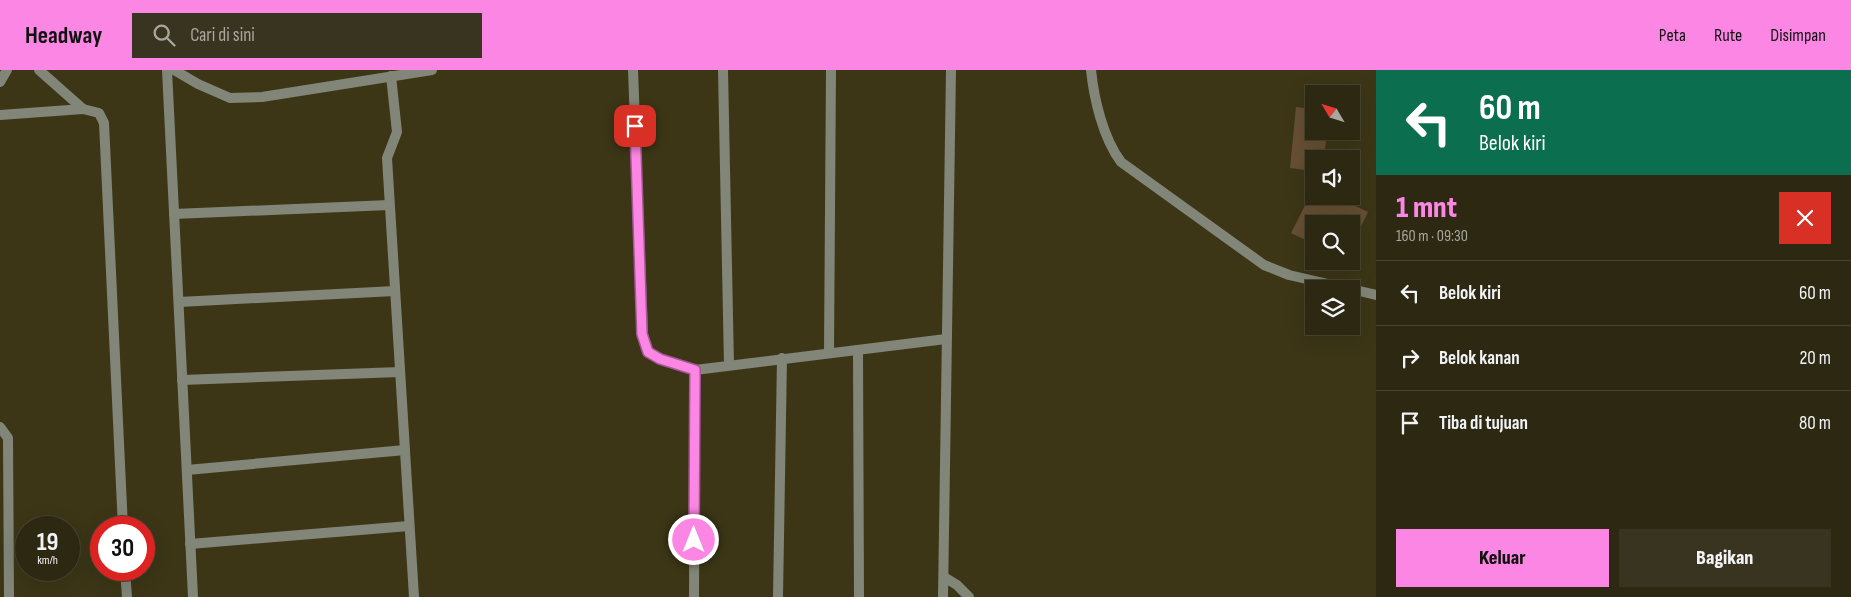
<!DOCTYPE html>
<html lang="id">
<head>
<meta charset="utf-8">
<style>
	body { margin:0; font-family:"Sofia Sans Condensed",sans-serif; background:#39341f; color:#f1f3f6; height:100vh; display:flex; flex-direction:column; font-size:19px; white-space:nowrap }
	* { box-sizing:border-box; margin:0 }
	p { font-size:16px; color:#a7a69f }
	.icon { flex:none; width:28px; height:28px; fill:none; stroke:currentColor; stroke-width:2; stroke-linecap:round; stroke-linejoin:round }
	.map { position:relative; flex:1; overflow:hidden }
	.sheet { display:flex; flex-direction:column; background:#2d2811; width:475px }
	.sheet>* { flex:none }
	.hud { background:#0b6e4f; color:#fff; overflow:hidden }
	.needle { width:32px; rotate:308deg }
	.controls { position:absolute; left:1305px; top:15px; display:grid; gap:10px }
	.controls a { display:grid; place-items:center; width:55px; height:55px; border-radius:0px; background:#2d2811; box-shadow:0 5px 20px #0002,0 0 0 1px #484431; font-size:25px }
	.speed { position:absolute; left:15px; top:446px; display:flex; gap:10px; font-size:25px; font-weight:700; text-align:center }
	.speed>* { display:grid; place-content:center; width:65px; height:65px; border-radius:50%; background:#2d2811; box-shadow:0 5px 20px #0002,0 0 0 1px #484431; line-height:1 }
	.speed small { font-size:12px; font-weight:400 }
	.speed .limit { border:8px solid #d22; background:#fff; color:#111 }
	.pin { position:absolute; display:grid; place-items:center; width:42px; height:42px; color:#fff; margin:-21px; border-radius:10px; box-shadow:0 2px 8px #0006 }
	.me { position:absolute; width:55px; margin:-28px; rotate:0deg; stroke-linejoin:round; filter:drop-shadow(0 0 4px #0008) }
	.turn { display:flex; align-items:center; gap:18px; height:105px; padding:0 20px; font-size:22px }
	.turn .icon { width:65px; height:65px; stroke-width:2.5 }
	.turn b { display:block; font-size:35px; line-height:42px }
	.round { display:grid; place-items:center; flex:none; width:52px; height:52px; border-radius:0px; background:#39341f }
	.summary { display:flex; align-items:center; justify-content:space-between; height:85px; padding:0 20px }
	h1 { font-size:30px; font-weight:800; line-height:38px; color:#fc86e4 }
	.primary-button { display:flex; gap:10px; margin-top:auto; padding:10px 20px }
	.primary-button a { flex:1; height:58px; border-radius:0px; background:#fc86e4; color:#111; font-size:20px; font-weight:800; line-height:58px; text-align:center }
	.primary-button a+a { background:#39341f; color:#f1f3f6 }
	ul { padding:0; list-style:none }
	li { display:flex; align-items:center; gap:15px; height:65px; padding:0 20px; border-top:1px solid #484431 }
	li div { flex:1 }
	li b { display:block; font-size:19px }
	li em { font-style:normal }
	header { display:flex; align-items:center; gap:30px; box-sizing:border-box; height:70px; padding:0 25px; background:#fc86e4; color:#111 }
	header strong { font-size:24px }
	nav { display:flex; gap:28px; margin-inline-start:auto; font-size:18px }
	.search { width:350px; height:45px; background:#39341f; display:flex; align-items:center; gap:12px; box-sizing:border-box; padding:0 18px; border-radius:0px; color:#a7a69f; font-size:19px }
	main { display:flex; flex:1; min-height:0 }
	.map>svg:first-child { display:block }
	.building { fill:#664f32 }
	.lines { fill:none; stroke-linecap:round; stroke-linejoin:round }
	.service { stroke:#818678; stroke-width:10 }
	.minor { stroke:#818678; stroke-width:10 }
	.route-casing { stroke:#a45794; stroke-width:12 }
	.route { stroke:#fc86e4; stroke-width:9 }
</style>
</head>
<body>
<header>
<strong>Headway</strong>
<div class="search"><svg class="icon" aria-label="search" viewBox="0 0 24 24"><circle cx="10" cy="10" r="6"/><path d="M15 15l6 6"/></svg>Cari di sini</div>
<nav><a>Peta</a><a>Rute</a><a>Disimpan</a></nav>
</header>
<main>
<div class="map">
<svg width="1376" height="527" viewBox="0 0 1376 527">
	<rect width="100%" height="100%" fill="#3c3617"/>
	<g class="building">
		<path d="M1296 37 1314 39V61H1327L1324 89H1314V101L1290 98Z"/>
		<path d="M1314 118V126H1335L1368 142 1351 177V154H1314V174L1291 163Z"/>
	</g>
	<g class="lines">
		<g class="service">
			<path d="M1091 0C1094 29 1103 68 1121 92L1264 195 1289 205 1350 219"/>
			<path d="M1351 219 1376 225"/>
		</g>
		<g class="minor">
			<path d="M39 0 83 39 99 43 104 53 123 458"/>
			<path d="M167 0 193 527"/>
			<path d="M174 0 198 14 230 28 262 27 432 0"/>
			<path d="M633 0 643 264 648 282 660 289 695 300 694 527"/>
			<path d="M723 0 729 295"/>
			<path d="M391 6 397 62 387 88 414 527"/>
			<path d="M0 12 7 0"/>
			<path d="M0 45 83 39"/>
			<path d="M174 144 389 135"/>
			<path d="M179 232 395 221"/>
			<path d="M858 280 859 527"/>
			<path d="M829 282 831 0"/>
			<path d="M695 300 946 269"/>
			<path d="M182 310 400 302"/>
			<path d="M0 357 8 368 9 527"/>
			<path d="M187 400 405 380"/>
			<path d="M190 474 409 456"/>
			<path d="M125 500 127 527"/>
			<path d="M944 507 957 515 969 527"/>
			<path d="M778 527 782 288"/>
			<path d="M943 527 951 0"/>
		</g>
	</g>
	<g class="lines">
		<defs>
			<path id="route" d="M635 56 642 264 648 282 660 289 695 300 694 470"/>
		</defs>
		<use href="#route" class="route-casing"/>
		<use href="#route" class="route"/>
	</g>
</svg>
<div class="controls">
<a><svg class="needle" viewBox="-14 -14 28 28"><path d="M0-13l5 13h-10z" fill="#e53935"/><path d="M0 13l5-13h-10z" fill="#a7a69f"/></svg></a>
<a><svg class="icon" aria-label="sound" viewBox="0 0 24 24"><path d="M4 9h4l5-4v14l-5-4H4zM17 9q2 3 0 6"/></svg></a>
<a><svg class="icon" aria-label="search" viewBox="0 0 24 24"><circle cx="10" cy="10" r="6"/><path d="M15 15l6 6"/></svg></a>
<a><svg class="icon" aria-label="layers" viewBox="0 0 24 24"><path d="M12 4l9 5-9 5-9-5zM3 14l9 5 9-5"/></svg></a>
</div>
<div class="speed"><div>19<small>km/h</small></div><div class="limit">30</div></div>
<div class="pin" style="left:635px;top:56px;background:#d93025"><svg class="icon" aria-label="arrive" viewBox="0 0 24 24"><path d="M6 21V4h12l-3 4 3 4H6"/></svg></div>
<svg class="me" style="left:694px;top:470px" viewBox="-20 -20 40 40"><circle r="17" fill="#fc86e4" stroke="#fff" stroke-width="3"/><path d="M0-11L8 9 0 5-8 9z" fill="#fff"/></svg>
</div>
<section class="sheet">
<div class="hud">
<div class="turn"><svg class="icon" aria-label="left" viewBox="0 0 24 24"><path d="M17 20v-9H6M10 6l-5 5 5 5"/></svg><div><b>60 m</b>Belok kiri</div></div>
</div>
<div class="summary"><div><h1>1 mnt</h1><p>160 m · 09:30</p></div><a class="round" style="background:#d93025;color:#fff"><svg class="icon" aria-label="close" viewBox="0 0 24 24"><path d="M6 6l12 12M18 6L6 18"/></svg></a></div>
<ul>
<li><svg class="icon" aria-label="left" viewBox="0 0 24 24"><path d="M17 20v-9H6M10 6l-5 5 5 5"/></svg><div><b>Belok kiri</b></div><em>60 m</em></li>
<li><svg class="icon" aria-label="right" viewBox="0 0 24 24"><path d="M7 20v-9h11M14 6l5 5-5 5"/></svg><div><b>Belok kanan</b></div><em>20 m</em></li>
<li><svg class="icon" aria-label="arrive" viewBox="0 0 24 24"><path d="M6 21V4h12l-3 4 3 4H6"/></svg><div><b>Tiba di tujuan</b></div><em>80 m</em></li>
</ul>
<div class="primary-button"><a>Keluar</a><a>Bagikan</a></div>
</section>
</main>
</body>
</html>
